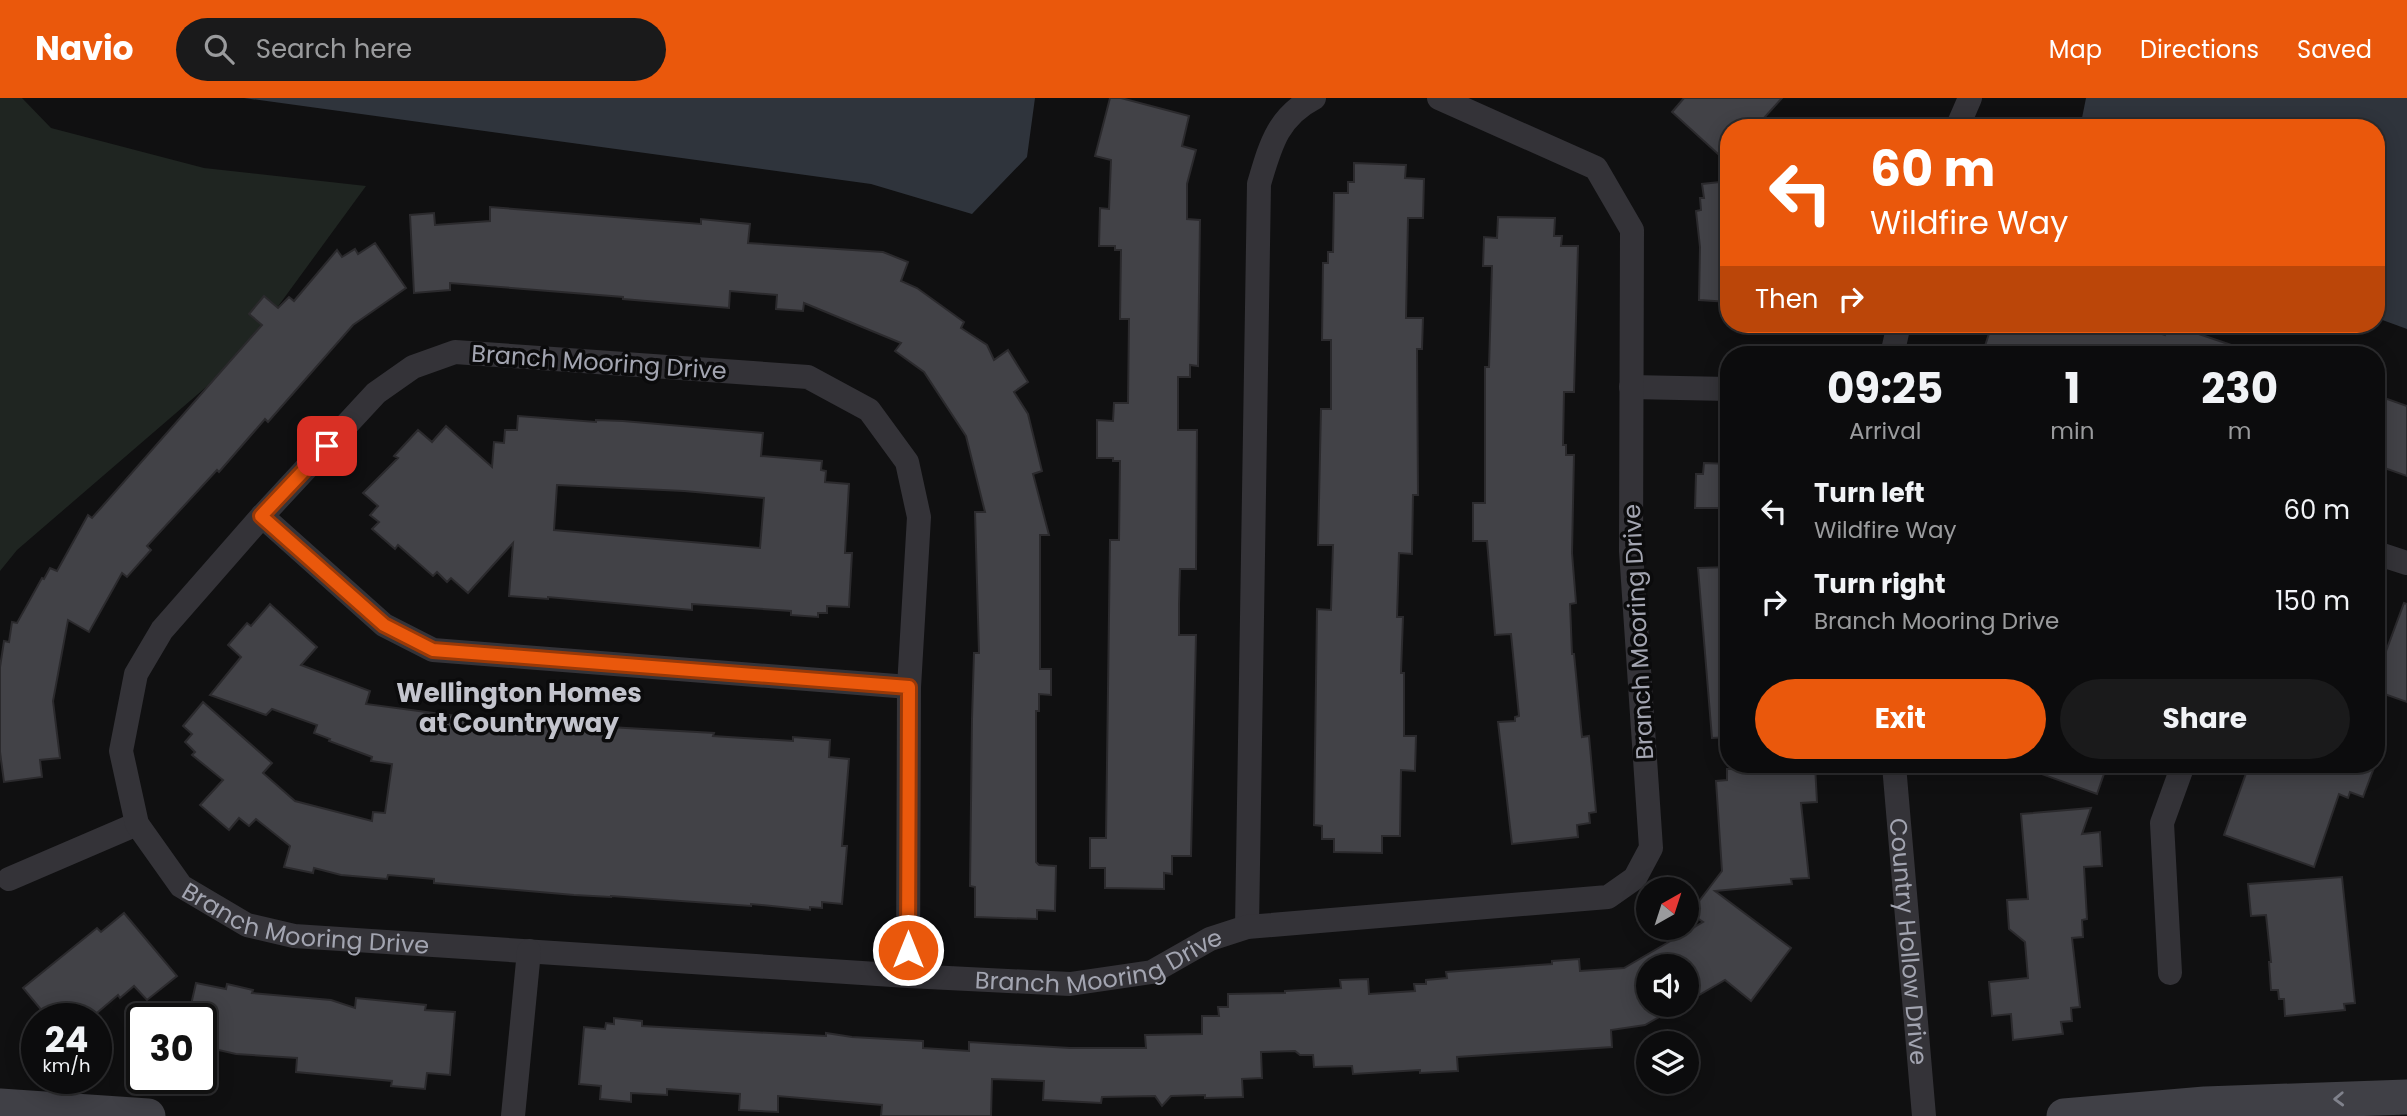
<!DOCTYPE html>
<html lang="en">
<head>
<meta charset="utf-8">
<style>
	body { margin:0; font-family:Poppins,sans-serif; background:#1a1a1b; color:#f1f3f6; height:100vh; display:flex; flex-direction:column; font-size:26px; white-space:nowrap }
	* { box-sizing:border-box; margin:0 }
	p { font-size:23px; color:#9a9b9d }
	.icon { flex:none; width:38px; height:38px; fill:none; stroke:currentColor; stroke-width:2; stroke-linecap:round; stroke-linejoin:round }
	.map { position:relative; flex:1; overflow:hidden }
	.drawer { position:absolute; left:1720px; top:248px; width:665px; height:427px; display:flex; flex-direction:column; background:#0c0c0d; border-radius:28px; box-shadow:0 4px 18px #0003,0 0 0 2px #2c2c2e }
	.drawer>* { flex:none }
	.top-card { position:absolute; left:1720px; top:21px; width:665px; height:214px; border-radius:28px; box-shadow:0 4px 18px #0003,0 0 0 2px #2c2c2e; background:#ea580c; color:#fff; overflow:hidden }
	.needle { width:46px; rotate:39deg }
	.buttons { position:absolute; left:1636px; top:779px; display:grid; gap:14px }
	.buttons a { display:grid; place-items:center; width:63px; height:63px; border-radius:50%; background:#0c0c0d; box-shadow:0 4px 18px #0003,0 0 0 2px #2c2c2e; font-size:35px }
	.speed { position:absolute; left:21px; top:905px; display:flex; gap:14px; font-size:35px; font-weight:700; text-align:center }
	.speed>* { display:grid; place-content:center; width:91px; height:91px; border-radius:50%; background:#0c0c0d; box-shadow:0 4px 18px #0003,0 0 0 2px #2c2c2e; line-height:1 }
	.speed small { font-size:18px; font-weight:400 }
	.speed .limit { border:4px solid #111; border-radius:10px; background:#fff; color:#111 }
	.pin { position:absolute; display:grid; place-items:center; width:60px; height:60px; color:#fff; margin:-30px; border-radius:14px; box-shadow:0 4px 10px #0006 }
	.me { position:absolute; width:77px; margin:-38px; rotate:0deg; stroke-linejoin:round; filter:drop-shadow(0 0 5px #0008) }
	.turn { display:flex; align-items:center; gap:24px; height:147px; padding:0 35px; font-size:32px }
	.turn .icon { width:91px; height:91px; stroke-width:2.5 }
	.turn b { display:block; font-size:49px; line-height:60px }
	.then { display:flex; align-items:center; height:66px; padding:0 35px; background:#0003; gap:14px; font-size:26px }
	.eta { display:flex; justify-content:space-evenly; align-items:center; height:119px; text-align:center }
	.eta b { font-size:42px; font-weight:700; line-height:49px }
	.primary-button { display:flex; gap:14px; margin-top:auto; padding:14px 35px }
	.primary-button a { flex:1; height:80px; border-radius:42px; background:#ea580c; color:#fff; font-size:28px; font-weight:700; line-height:80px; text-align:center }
	.primary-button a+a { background:#1a1a1b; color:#f1f3f6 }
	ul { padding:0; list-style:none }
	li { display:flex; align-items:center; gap:21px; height:91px; padding:0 35px }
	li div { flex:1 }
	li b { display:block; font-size:26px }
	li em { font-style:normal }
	header { display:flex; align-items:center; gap:42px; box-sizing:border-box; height:98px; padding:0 35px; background:#ea580c; color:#fff }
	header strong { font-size:33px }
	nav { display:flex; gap:38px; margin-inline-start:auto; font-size:24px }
	.search { width:490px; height:63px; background:#1a1a1b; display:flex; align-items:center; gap:18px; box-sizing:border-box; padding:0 24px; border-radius:38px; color:#9a9b9d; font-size:26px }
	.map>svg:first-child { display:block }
	.green { fill:#1f2521 }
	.water { fill:#2f343c }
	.building { fill:#424247; stroke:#2b2a2d; stroke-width:2; fill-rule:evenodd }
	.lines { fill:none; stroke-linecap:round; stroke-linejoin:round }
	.street { stroke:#343338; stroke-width:24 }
	.secondary { stroke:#404046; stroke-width:35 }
	.oneway { stroke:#80828c }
	.route-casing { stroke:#983908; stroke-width:18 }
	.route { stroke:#ea580c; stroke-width:12 }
	.labels { text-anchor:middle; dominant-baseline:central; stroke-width:7; stroke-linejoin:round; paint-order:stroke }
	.street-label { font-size:24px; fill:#a3a5b1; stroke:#0b0b0c }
	.neighbourhood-label { font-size:26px; font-weight:bold; fill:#c3c4cd; stroke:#0b0b0c }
</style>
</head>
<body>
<header>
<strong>Navio</strong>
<div class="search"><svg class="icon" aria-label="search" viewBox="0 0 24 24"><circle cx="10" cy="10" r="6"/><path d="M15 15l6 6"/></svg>Search here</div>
<nav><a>Map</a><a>Directions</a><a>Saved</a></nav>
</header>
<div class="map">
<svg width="2407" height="1018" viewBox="0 0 2407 1018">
	<rect width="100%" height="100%" fill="#101011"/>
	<path class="green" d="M0 0H22L51 30 204 70 366 88 241 259 17 452 0 473Z"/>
	<g class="water">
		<path d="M244 0H1035L1027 59 972 116 871 86Z"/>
		<path d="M2086 0H2407V231L2377 220 2376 30H2080Z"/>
	</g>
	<g class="building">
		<path d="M1110 0H1121L1189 18 1182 48 1196 52 1187 86V121L1200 122 1198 268 1190 267V279H1178V332H1197L1196 471H1180L1179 507V537H1196L1191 758H1172V776L1164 775V791L1105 790V770H1090V740H1106L1110 442H1119L1120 363H1113V360H1097V322L1113 323 1114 305H1128L1129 221H1120L1121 152H1115V148H1099L1100 110 1109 111 1111 62 1095 58Z"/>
		<path d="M1684 0H1782L1755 30H1729V66L1672 14Z"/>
		<path d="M1354 65 1406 67 1405 80 1424 81 1423 120H1408L1406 220H1423L1422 251H1417L1418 397H1413L1412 456 1399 455 1397 519H1403L1401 575H1404V638H1416L1415 673 1401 672 1400 738H1382V755L1334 754V741H1322V728L1314 727 1317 511 1331 512 1333 447H1318L1321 311H1331V242H1322L1323 165H1328V154H1333L1334 95H1348V84H1354Z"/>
		<path d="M1729 83V204L1699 202 1700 149 1696 113 1701 112 1700 100H1704L1702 86Z"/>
		<path d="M490 109 701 126V121L750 126 748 145 883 154 908 164 901 183 917 190 964 224 961 230 987 247 994 262 1008 252 1028 284 1014 294 1028 316 1042 373 1033 376 1049 437H1040V571H1051V597L1039 596V613H1036V764L1039 767 1056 768 1055 813 1037 812V821L975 819V789L970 788 972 621 974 555H979L975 414H985L966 338 924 274 895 253 901 245 804 205 803 213 776 211 777 197 730 193 729 210 623 201V199L450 185V192L414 195 410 117 434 115 435 127 490 123Z"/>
		<path d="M1498 119 1555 120 1554 138H1562L1561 148H1578L1574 294H1564L1563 347H1566V357H1574L1572 455 1576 505 1570 506 1572 556H1574L1582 639 1589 638 1596 714 1589 715 1590 725 1577 727 1578 739 1512 746 1498 624 1515 623V619L1519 618 1511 536 1495 537 1487 443H1473V405H1485V269H1489L1492 168H1483L1484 139 1497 140Z"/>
		<path d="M375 145 406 190 353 227 268 324 265 321 219 374 217 372 147 448 151 452 127 479 122 475 89 534 68 522 53 603 60 660 40 662 42 679 4 684 0 654V569L4 543 9 544 12 524 17 525 42 480 44 481 50 470 57 473 88 417 92 420 262 227 249 216 264 198 278 210 289 199 294 203 337 152 342 159 355 151 358 156Z"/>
		<path d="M1992 226H2132L2165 237 2169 226H2180L2194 230 2193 234 2249 253 2248 257H2013L1985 248Z"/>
		<path d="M2376 297 2407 308V378L2376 367Z"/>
		<path d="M518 318 596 324V322L623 323 763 335 761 358 822 363 821 372 826 373 825 384 849 386 845 455H852L849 509 827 508V515H818V519L791 517V513L692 506V512L548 499V501L509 498 513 445 468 495 451 480 447 484 437 474 433 478 398 447 395 451 372 431 379 424 370 417 378 408 363 395 398 360 394 358 418 332 432 344 446 328 492 369 494 344 504 345 505 332H517ZM557 387 684 393 764 400 760 450 554 432Z"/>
		<path d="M1704 365 1729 366V410H1695L1696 376H1703Z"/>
		<path d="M1729 469V639L1712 640 1698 470Z"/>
		<path d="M2404 505 2407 506V604L2376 593V580Z"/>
		<path d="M270 506 317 549 301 567 370 593 366 606 456 618 545 624V621L574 624V627L714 635 713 638 793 643V639L830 642 829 659 849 661 842 748H847L842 806 822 804V810L810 809V812L751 806V808L611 798V799L574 797 434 785V781L388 777 387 781 341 777 314 770 313 775 284 769 290 748 256 721 249 728 239 720 229 732 200 707 223 682 192 657 195 654 185 644 192 636 183 628 203 604 272 665 263 675 295 703 372 723 373 714 385 715 392 666 371 663 372 659 329 643 330 641 314 635 317 627 272 611 266 617 210 597 241 559 228 547 247 525 251 528Z"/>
		<path d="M1730 667H1815L1817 704 1801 705 1809 780 1791 781 1792 786 1715 793 1791 850 1751 903 1725 882 1687 904V868H1648V906H1682L1645 927 1611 932 1612 949 1457 959 1458 973 1420 975V972L1353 976 1352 968 1314 969 1313 957H1300L1295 953 1261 954 1262 980 1242 981 1243 999 1205 1000V997L1171 998 1162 1008 1155 998 1102 999 1101 1005 1043 1002 1044 983 992 981 991 1018H881L882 1007 778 998V1014L739 1012 740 996 667 991V997L631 995V1004L600 1001 601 988 579 986 584 929 605 931 606 925 614 926V920L642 923V928L826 938V935L852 939 923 943V950L969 953V944L1070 950H1146L1145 937 1202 936V918H1219L1218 909H1228V896L1285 895V893L1341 890 1340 882 1368 881 1369 896 1415 893 1414 886H1426V882L1447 880 1446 874 1552 866V863L1579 861 1580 873 1624 870 1703 824 1690 815 1722 773 1716 683 1727 682V671H1731Z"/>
		<path d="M2026 667H2107L2097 696 2025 670Z"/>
		<path d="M2249 667H2375L2363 699 2350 694 2348 700 2339 696 2314 769 2224 737Z"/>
		<path d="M2091 710 2082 736 2100 734 2102 768 2084 769 2087 821 2082 822 2083 839 2072 840 2080 909 2071 910 2072 923 2061 924 2063 936 2013 942 2011 916 1992 918 1989 884 2028 880 2025 844 2009 831 2007 802 2028 801 2021 716Z"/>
		<path d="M2342 779 2355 905 2344 906 2345 912 2285 918 2284 901H2279L2278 892H2271L2269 864H2271L2266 817 2251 818 2248 786Z"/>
		<path d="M124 815 177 878 147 902 134 888 120 900 118 897 91 920H48L23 890 97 830 101 834Z"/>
		<path d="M196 885 226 891 227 886 253 892 252 895 331 902 355 910 356 900 426 907 425 912 455 914 450 977 427 975 425 991 391 988 392 983 296 974 297 960 236 956 201 948V920H188Z"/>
	</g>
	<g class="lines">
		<g class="street">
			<path d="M1957 30 1970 0"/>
			<path d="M1892 257 1899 226"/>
			<path d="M1631 289 1729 291"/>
			<path d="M262 418 384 527 433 552 909 589"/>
			<path d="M2376 455 2407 465"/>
			<path id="s1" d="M1894 667 1924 1018"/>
			<path d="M9 781 137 726"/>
			<path d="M1247 829 1259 86C1270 49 1277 19 1314 0"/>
			<path d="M2170 875 2162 725 2183 667"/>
			<path id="s2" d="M908 878 909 589 919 419 907 364 869 312 808 279 455 254 413 269 376 295 262 418 162 532 136 576 121 653 137 726 181 788 247 827 294 838 908 878 1070 886 1152 874 1210 841 1247 829 1608 799 1635 780 1651 750 1631 453 1632 132 1596 70 1439 0"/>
			<path d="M513 1018 529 853"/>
		</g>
		<g class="secondary">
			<path d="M0 1008 148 1018"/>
			<path d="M2064 1018 2205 1006 2407 999"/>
		</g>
	</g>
	<defs><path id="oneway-chevron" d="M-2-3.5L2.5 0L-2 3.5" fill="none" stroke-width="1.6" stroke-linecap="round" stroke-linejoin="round" transform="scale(1.75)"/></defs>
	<use class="oneway" href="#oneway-chevron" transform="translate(2339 1001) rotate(178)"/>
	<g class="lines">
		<defs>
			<path id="route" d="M327 348 261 418 384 527 433 552 909 589 908 852"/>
		</defs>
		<use href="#route" class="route-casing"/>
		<use href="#route" class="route"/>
	</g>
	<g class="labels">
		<g class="street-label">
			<text transform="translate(599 264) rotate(4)">Branch Mooring Drive</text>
			<text transform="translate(1638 534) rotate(-93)">Branch Mooring Drive</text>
			<text stroke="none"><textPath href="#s2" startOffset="1825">Branch Mooring Drive</textPath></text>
			<text stroke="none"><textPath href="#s1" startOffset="177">Country Hollow Drive</textPath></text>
			<text stroke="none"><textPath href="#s2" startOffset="2628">Branch Mooring Drive</textPath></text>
		</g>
		<g class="neighbourhood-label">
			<text x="519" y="595">Wellington Homes<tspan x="519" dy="30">at Countryway</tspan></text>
		</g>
	</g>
</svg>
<div class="buttons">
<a><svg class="needle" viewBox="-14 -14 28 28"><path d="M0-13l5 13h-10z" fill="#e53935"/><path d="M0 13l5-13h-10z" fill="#9a9b9d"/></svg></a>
<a><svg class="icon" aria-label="sound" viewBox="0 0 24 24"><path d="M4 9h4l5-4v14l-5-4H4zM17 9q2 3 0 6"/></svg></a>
<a><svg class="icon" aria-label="layers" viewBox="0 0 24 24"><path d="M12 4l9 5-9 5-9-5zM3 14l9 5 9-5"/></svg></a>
</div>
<div class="speed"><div>24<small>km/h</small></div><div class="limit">30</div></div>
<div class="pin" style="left:327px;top:348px;background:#d93025"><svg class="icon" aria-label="arrive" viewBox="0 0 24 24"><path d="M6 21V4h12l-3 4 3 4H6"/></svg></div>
<svg class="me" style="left:908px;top:852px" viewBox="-20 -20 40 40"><circle r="17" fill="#ea580c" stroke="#fff" stroke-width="3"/><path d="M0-11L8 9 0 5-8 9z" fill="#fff"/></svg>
<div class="top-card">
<div class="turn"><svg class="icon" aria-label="left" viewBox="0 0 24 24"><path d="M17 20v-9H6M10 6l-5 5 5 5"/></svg><div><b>60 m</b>Wildfire Way</div></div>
<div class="then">Then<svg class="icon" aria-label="right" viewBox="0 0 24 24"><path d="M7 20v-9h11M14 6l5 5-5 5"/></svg></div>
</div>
<section class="drawer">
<div class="eta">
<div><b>09:25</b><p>Arrival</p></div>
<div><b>1</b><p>min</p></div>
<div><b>230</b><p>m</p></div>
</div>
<ul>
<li><svg class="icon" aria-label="left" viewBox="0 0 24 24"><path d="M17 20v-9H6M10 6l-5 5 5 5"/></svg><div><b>Turn left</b><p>Wildfire Way</p></div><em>60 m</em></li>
<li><svg class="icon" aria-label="right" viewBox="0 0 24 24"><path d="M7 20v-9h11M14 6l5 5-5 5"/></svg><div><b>Turn right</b><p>Branch Mooring Drive</p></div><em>150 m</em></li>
</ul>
<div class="primary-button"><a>Exit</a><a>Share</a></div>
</section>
</div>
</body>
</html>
